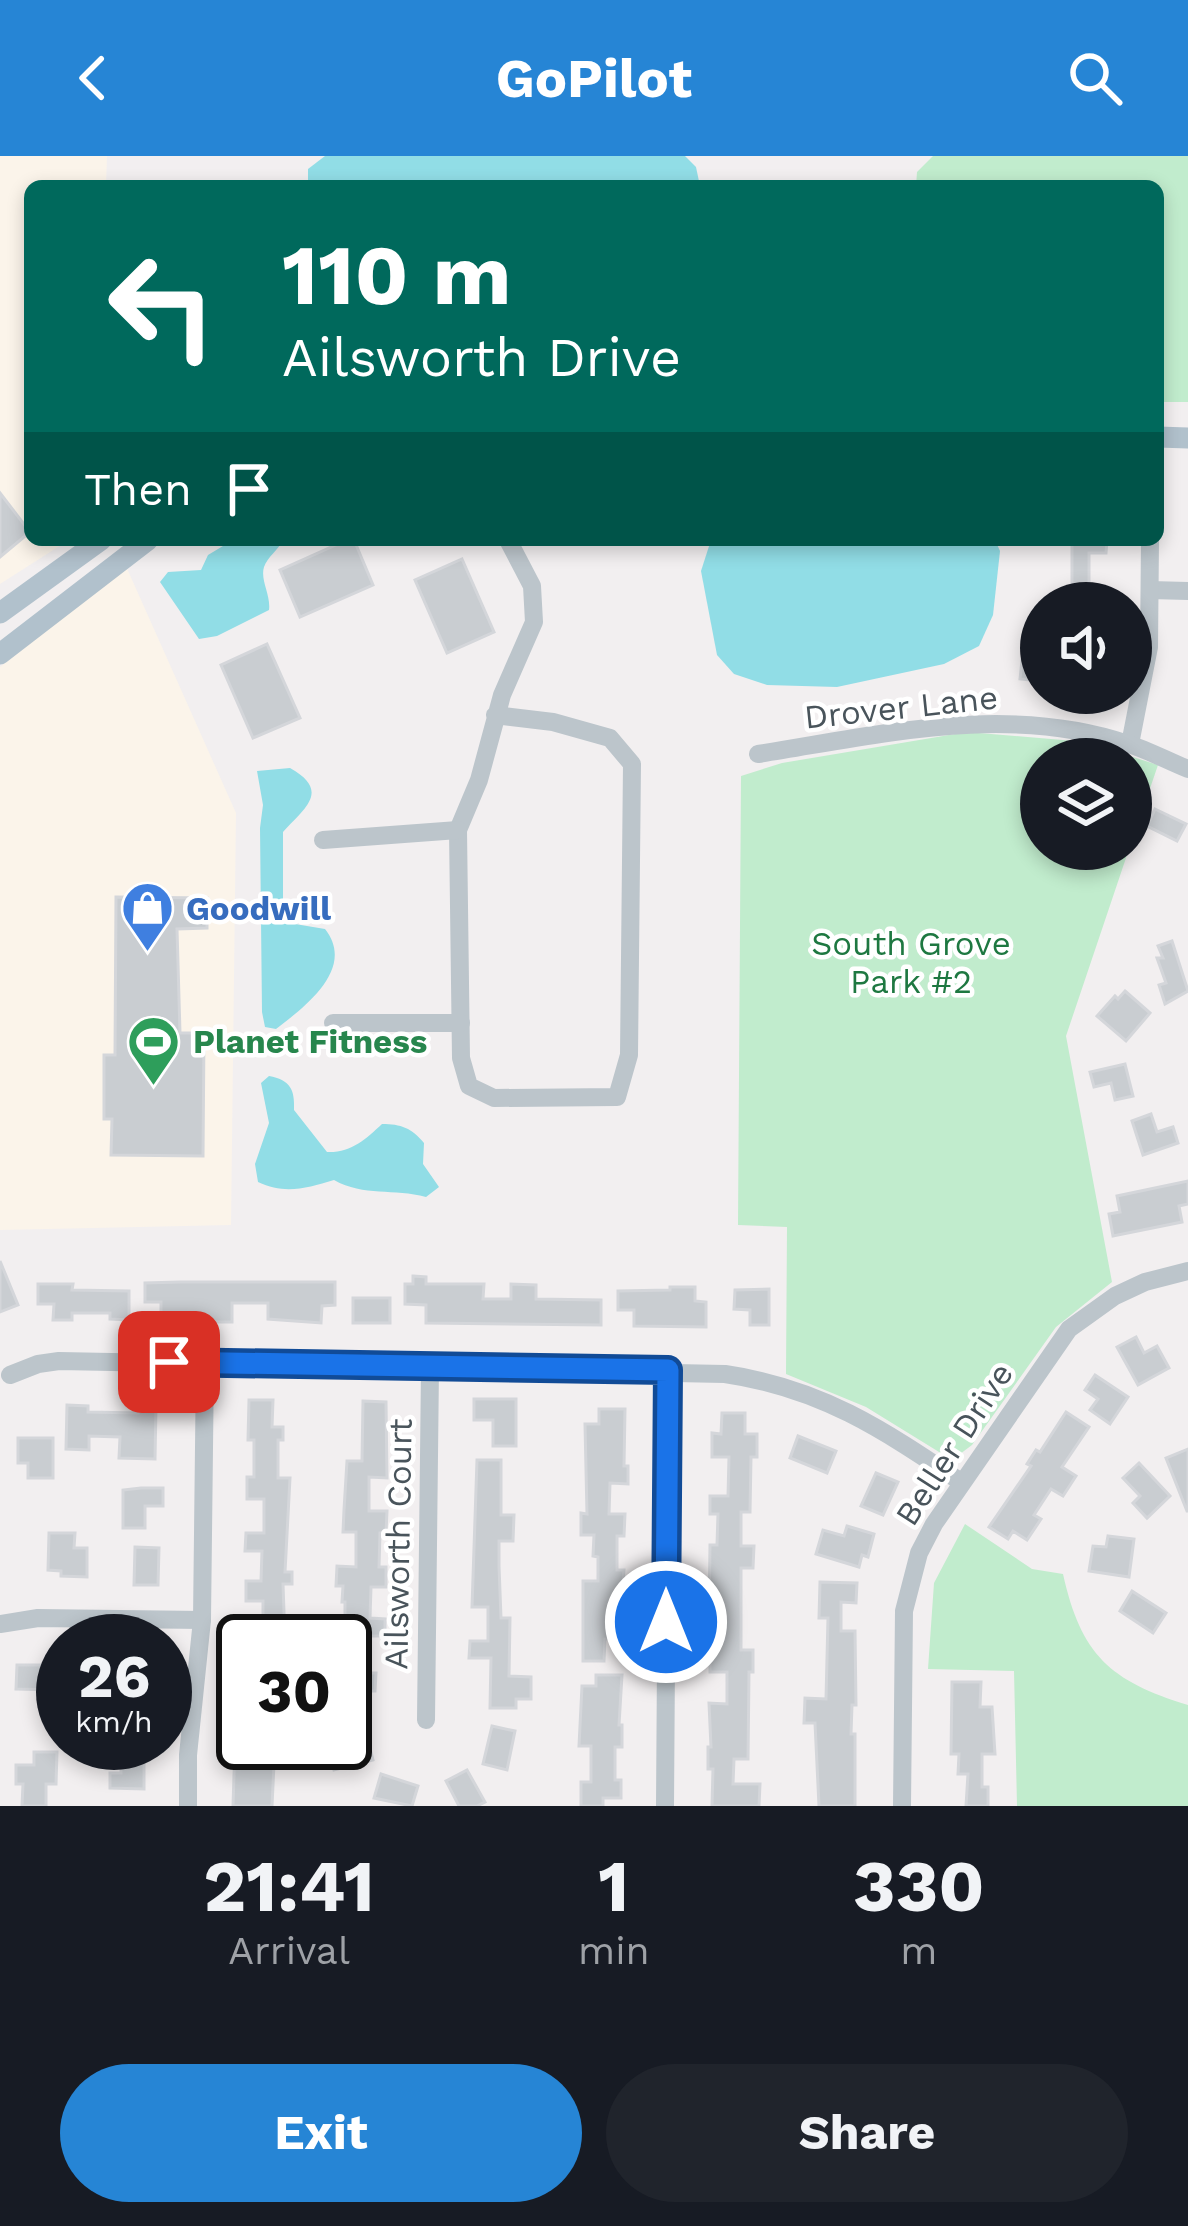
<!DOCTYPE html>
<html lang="en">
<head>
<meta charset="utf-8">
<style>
	body { margin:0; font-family:"Work Sans",sans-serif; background:#20242c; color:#f1f3f6; height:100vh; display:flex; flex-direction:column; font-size:45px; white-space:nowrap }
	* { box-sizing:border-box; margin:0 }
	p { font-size:39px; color:#9ea1a6 }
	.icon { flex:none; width:66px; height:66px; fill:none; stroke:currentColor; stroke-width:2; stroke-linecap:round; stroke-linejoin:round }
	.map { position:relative; height:1650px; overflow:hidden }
	.side { display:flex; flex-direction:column; background:#171b24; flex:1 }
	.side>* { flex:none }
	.hud { position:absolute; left:24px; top:24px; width:1140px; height:366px; border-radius:18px; box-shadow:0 6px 18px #0003; background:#00695c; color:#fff; overflow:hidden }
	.buttons { position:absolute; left:1020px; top:426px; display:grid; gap:24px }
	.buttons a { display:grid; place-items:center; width:132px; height:132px; border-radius:50%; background:#171b24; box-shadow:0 6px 18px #0003; font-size:60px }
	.speed { position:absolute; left:36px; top:1458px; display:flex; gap:24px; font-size:60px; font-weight:700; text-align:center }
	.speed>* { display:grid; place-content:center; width:156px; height:156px; border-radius:50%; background:#171b24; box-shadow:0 6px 18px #0003; line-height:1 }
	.speed small { font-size:30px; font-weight:400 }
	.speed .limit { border:6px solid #111; border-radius:18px; background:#fff; color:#111 }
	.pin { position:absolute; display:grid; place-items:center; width:102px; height:102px; color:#fff; margin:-51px; border-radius:24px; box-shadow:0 6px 18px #0006 }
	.me { position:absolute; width:132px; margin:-66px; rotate:0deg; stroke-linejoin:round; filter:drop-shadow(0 0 9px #0008) }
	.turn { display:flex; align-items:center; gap:42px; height:252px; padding:0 60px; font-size:54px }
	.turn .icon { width:156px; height:156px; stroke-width:2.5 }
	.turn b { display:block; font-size:84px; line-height:102px }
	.then { display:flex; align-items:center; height:114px; padding:0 60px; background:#0003; gap:24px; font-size:45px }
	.eta { display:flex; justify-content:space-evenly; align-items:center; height:204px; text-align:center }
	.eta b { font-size:72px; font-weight:700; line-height:84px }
	.cta { display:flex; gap:24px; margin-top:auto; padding:24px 60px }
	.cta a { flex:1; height:138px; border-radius:72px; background:#2685d5; color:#fff; font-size:48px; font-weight:700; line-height:138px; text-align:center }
	.cta a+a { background:#20242c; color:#f1f3f6 }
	header { display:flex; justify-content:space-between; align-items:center; height:156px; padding:0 60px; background:#2685d5; color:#fff; font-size:54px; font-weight:700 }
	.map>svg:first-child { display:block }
	.commercial { fill:#fbf4ea }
	.green { fill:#c1eccd }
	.water { fill:#91dde6 }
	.building { fill:#c9cdd1; stroke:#d4d6da; stroke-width:3 }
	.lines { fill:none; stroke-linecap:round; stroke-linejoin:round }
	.minor { stroke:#bcc5cb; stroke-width:18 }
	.major { stroke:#b1c1cc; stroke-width:21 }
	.route-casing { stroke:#114b97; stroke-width:30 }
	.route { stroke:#1a73e8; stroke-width:21 }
	.labels { text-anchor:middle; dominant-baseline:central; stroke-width:9; stroke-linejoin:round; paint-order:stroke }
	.street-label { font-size:33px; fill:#49545b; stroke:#fff }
	.shop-label { font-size:33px; font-weight:bold; fill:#366cbe; stroke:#fff; text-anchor:start }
	.park-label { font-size:33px; fill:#1e7841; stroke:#fff }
	.leisure-label { font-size:33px; font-weight:bold; fill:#27864d; stroke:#fff; text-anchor:start }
</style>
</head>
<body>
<header><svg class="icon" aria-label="back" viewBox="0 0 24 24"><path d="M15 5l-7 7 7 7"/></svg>GoPilot<svg class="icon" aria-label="search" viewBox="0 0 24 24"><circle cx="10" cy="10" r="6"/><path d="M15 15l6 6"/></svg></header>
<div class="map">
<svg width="1188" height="1650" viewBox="0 0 1188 1650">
	<rect width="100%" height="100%" fill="#f2eff0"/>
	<g class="commercial">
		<path d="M0 0H107L106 30H30V384H69L0 428Z"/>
		<path d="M125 408 236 657 231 1069 0 1074V511Z"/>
	</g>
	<g class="green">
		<path d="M933 0H1188V246H1158V30H916L917 16Z"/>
		<path d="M967 576 1086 586 1158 609 1131 688V603H1041V693H1129L1066 880 1112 1126 1056 1171 972 1289 952 1304 866 1251 786 1218 787 1071 738 1069 741 620 782 607Z"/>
		<path d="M965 1368 1032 1413 1063 1418C1081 1499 1110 1525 1188 1549V1650H1017L1014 1515 928 1513 934 1427Z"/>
	</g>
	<g class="water">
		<path d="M325 0H685L696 11 700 30H308V13Z"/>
		<path d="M233 384H284C279 392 267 402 264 411 260 424 271 439 269 454L217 480 199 483 160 426 168 416 201 414 208 399Z"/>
		<path d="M711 384H995L1000 395 993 459 979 490 944 508 837 531 767 529 734 518 717 499 701 415Z"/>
		<path d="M290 612C331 635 305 652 283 676V766L325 773C356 812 306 850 276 873L265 871 262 856 260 672 263 649 257 615Z"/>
		<path d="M269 920C290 924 295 933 294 954L327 996C351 997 366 983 382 968 401 968 412 972 424 987L423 1008 439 1031 426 1041C394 1032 364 1041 334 1024 307 1032 285 1039 258 1026L255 1008 269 967 261 927Z"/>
	</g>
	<g class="building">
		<path d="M0 337 30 376 0 401Z"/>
		<path d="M347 384H354L373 429 300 461 280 414Z"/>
		<path d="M1072 384H1107L1106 397H1089V431H1107V447H1072Z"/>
		<path d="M462 403 494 476 447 497 415 424Z"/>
		<path d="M267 488 300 562 253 582 221 509Z"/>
		<path d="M1023 495 1041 496V525L1020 523Z"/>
		<path d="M1155 653 1186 668 1177 685 1147 670Z"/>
		<path d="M116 741 207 742V772L177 773 180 877H204L203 1000 111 999 112 963H104V899H115Z"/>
		<path d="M1172 785 1188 835 1165 848 1159 829 1166 827 1157 802H1163L1158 790Z"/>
		<path d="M1125 835 1150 857 1126 885 1097 860 1115 840 1118 843Z"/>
		<path d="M1125 908 1133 940 1115 944 1111 927 1094 931 1090 916Z"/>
		<path d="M1151 958 1157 976 1173 971 1178 987 1143 999 1132 965Z"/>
		<path d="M1188 1025V1048L1179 1050 1182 1066 1113 1080 1109 1058 1120 1056 1117 1040Z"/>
		<path d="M0 1105 18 1149 0 1156Z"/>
		<path d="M413 1120 426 1121V1128H484L483 1143H511V1128L536 1129V1143L601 1144V1169L426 1167V1149L405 1148V1128H413Z"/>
		<path d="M180 1126H335V1149L322 1150 321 1167 268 1163V1147H232V1166H207V1159L161 1162V1146H145V1127Z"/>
		<path d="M38 1128H73L72 1134 129 1135V1164L110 1163V1157H72V1164H53L54 1148H38Z"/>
		<path d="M670 1131H695V1145L706 1146V1171L634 1170V1154H618V1135L670 1134Z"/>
		<path d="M769 1133V1169H750V1154L734 1153 735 1134Z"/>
		<rect x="353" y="1142" width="37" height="25"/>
		<path d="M1136 1181 1144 1197 1157 1190 1169 1212 1138 1229 1117 1191Z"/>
		<path d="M1095 1219 1128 1241 1110 1268 1090 1254 1098 1243 1085 1234Z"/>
		<path d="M474 1243H516V1290H493V1264H474Z"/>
		<path d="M249 1244H273L272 1271H283V1284H278V1322H290L285 1416H292V1428H283L285 1485H263V1445H246V1425H261L262 1395H245L246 1377H264V1343H247V1321H254V1284H248Z"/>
		<path d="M363 1245 386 1246 387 1322 369 1321V1355H387L386 1377H380L379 1411H386V1431H371L370 1462 385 1463V1480H367V1517H376L375 1535H357V1572L364 1570 373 1604 334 1614 327 1587H345V1446H342L343 1430H336L337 1410 356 1411V1376H343L344 1354 347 1305H362Z"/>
		<path d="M67 1249 88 1250V1256L138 1257V1250H156L155 1303 119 1302 120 1281 89 1280V1294L66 1293Z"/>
		<path d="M599 1253H625L624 1310H628V1328L610 1327 609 1358H625L624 1380H617V1414H624L620 1465 623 1483H605L604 1505H583V1425H598V1401L593 1400 594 1379H581V1357L587 1358 585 1268H599Z"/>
		<path d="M1066 1256 1089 1271 1062 1311 1076 1320 1063 1340 1051 1333 1034 1359 1041 1363 1027 1384 1013 1375 1008 1383 989 1371 1031 1310 1027 1308 1036 1294 1040 1296Z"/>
		<path d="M722 1257H745V1278H757V1301H751L750 1356H741V1390H754L753 1412H741V1494H753V1516H749L748 1603H734L733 1628H760L759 1650H712L713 1613H708V1591H711L709 1547 727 1548V1516H710V1494H717L718 1463H709L710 1389H717L718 1358H710V1340H728L729 1301H712V1277L721 1278Z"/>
		<path d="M798 1280 836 1295 827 1317 790 1302Z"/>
		<path d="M18 1282H53V1322H28V1307H18Z"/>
		<path d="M1188 1293V1355H1187L1166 1302Z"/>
		<path d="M477 1304H501V1359H514L513 1385H499V1410L501 1462H510L509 1520 531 1521V1543H516V1552H490L491 1502H469L470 1485H488V1451H472Z"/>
		<path d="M1139 1307 1170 1340 1147 1362 1133 1347 1140 1340 1123 1322Z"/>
		<path d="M876 1317 898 1326 883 1359 861 1350Z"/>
		<path d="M141 1332H163V1350H145V1372H123V1334Z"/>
		<path d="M847 1370 874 1378 868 1401 862 1399 859 1411 816 1398 823 1374 844 1380Z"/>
		<path d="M49 1377H75L74 1392H87V1421L61 1420V1415L48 1414Z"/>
		<path d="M1108 1380 1134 1383 1129 1421 1089 1415 1093 1390 1106 1391Z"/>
		<path d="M135 1391 159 1392 158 1429H134Z"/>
		<path d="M820 1426 857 1427 856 1447 841 1446V1475H855L856 1549H852L851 1578H855V1650H819L815 1567H804L805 1542 826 1543 828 1462H819Z"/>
		<path d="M1132 1435 1166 1457 1153 1477 1120 1455Z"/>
		<path d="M17 1509H55V1534L16 1533Z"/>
		<path d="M596 1519H622L619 1569H622V1591H615V1624H621V1642H603V1650H581V1626H591V1590H579L582 1530H596Z"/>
		<path d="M952 1526H981L980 1551H992L995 1598H982V1631H988V1650H966L968 1618H958L959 1598H951Z"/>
		<path d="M492 1570 515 1575 507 1614 483 1608Z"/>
		<path d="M275 1587 272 1650H233L235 1588Z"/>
		<path d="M121 1595H144V1633L110 1632V1617H121Z"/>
		<path d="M34 1596H57L56 1628H46V1650H22L23 1628H16V1609H34Z"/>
		<path d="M467 1614 485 1646 477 1650H459L446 1625Z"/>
		<path d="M381 1618 418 1630 412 1650 374 1642Z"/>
	</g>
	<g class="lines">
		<g class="minor">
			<path d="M1150 434 1188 435"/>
			<path d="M495 559 553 566 610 582 632 608 629 899 617 941 494 942 469 930 461 902 458 674 479 624 502 539 534 466 532 430 508 384"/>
			<path d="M1130 588 1149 491 1150 384"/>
			<path d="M758 598C880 579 1007 547 1128 588 1148 594 1168 605 1188 613"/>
			<path d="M323 684 458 674"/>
			<path d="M333 867H461"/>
			<path d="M10 1219 38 1208 59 1205 725 1218C821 1232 882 1273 961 1326"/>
			<path d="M0 1468 38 1462 202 1464"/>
			<path d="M426 1564 430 1212"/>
			<path d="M188 1650V1599L202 1464 205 1206"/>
			<path d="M665 1650 668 1214"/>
			<path d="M902 1650 904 1455 919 1397 934 1368 1069 1173 1115 1140 1145 1126 1188 1115"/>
		</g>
		<g class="major">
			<path d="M1158 281 1188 282"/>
			<path d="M0 457 101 384"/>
			<path d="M0 498 148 384"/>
		</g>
	</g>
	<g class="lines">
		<defs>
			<path id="route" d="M169 1206 668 1214 666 1466"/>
		</defs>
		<use href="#route" class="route-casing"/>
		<use href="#route" class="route"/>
	</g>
	<defs>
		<symbol id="shop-pin" viewBox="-11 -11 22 30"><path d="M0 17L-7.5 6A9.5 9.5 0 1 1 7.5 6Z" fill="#3f7fe0" stroke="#fff"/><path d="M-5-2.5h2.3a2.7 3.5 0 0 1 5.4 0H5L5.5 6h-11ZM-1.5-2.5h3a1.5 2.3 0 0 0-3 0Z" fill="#fff"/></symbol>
		<symbol id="stadium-pin" viewBox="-11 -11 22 30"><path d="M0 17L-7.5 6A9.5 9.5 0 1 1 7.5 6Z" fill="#2e9e5b" stroke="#fff"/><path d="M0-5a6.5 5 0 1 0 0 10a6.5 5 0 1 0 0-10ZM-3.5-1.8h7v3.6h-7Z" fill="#fff"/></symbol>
	</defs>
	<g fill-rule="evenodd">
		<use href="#shop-pin" x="118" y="722" width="59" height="81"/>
		<use href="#stadium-pin" x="124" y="856" width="59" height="81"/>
	</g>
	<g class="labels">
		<g class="street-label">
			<text transform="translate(901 551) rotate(-6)">Drover Lane</text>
			<text transform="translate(954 1288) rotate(-57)">Beller Drive</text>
			<text transform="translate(398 1388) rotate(-89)">Ailsworth Court</text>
		</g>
		<g class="shop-label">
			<text x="186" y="752">Goodwill</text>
		</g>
		<g class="park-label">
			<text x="911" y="787">South Grove<tspan x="911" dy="38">Park #2</tspan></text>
		</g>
		<g class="leisure-label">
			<text x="193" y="885">Planet Fitness</text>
		</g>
	</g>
</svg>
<div class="buttons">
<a><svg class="icon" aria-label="sound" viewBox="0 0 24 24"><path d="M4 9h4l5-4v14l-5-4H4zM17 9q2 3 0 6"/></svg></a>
<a><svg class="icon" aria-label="layers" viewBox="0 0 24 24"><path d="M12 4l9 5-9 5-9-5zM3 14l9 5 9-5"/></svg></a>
</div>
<div class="speed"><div>26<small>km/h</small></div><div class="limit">30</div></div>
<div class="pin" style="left:169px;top:1206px;background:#d93025"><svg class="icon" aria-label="arrive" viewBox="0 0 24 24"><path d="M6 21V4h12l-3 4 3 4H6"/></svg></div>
<svg class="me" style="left:666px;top:1466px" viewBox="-20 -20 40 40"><circle r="17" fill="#1a73e8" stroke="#fff" stroke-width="3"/><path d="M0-11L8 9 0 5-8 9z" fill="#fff"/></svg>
<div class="hud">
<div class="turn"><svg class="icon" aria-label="left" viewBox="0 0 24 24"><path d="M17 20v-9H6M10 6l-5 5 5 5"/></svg><div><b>110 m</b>Ailsworth Drive</div></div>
<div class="then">Then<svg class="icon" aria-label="arrive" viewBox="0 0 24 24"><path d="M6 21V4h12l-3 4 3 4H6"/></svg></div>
</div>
</div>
<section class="side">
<div class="eta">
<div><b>21:41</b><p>Arrival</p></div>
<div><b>1</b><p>min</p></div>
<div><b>330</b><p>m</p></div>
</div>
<div class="cta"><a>Exit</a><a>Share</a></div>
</section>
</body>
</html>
